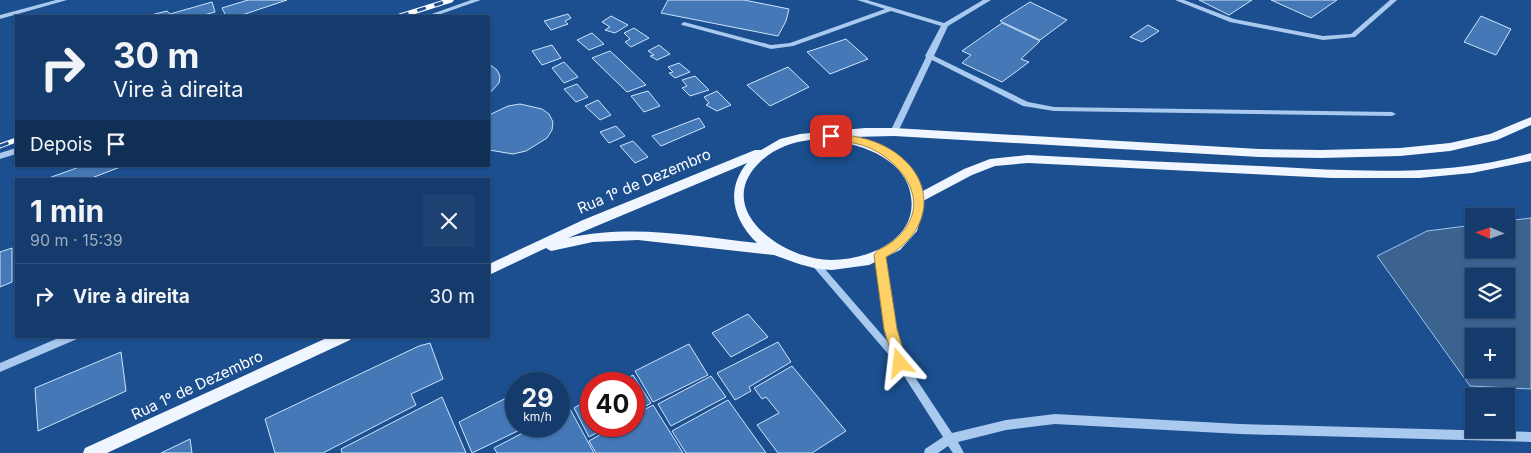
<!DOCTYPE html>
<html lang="pt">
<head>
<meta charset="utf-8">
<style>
	body { margin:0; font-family:Inter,sans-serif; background:#1d4271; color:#f1f3f6; height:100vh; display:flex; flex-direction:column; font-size:19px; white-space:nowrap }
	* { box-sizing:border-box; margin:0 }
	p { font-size:16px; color:#9dadc1 }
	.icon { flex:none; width:28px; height:28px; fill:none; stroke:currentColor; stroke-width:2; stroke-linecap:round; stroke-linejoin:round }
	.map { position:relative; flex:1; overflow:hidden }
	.panel { position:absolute; left:15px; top:178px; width:475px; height:160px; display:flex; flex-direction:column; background:#143b6b; border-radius:0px; box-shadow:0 1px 4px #0004,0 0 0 1px #33557e }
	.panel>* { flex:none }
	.top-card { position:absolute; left:15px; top:15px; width:475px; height:152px; border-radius:0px; box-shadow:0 1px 4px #0004,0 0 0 1px #33557e; background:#143b6b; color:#f1f3f6; overflow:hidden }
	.needle { width:32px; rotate:272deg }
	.controls { position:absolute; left:1465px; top:208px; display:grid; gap:10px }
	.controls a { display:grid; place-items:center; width:50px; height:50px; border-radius:0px; background:#143b6b; box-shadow:0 1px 4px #0004,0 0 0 1px #33557e; font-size:25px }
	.speed { position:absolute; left:505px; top:372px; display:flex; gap:10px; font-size:25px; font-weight:700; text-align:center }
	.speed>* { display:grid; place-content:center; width:65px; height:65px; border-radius:50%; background:#143b6b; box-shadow:0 1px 4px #0004,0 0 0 1px #33557e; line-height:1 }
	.speed small { font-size:12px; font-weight:400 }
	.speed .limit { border:8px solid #d22; background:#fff; color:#111 }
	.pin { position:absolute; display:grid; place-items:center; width:42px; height:42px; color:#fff; margin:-21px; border-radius:10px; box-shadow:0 2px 8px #0006 }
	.me { position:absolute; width:55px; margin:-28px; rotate:343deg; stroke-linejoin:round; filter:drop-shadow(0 0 4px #0008) }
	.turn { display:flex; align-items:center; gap:18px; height:105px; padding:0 15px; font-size:22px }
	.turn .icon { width:65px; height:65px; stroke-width:2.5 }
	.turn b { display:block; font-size:35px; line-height:42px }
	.then { display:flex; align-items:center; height:48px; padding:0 15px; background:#0003; gap:10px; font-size:19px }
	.round { display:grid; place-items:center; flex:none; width:52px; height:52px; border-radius:0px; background:#1d4271 }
	.summary { display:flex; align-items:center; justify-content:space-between; height:85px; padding:0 15px }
	h1 { font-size:30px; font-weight:700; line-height:38px }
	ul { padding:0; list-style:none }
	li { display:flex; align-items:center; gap:15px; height:65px; padding:0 15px; border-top:1px solid #33557e }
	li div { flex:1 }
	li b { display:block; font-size:19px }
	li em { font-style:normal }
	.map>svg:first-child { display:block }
	.water { fill:#3c6290; stroke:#9cc4f0; fill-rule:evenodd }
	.building { fill:#4478b7; stroke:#cfe3fa }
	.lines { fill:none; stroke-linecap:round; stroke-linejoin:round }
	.minor { fill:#a9c9ee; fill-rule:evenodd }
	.major { fill:#f0f6ff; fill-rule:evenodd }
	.rail-casing { stroke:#fff; stroke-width:5 }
	.rail { stroke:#1b4f8f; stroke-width:3; stroke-dasharray:9; stroke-linecap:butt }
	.route { fill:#ffd166; stroke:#a68842 }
	.labels { text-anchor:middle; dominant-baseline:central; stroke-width:4; stroke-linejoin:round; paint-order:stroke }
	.street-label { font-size:15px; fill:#fff; stroke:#1b4f8f }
</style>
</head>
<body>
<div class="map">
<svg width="1531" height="453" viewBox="0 0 1531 453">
	<rect width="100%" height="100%" fill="#1b4f8f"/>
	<path class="water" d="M1531 218V389L1470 386 1377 256 1427 231 1474 225V249H1506V221ZM1474 276H1506V309H1474ZM1474 336H1506V369H1474Z"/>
	<g class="building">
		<path d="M248 0H287L239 16H226L222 8Z"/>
		<path d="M668 0H744L789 9 786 21 778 36 661 13Z"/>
		<path d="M1199 0H1252L1229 15Z"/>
		<path d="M1271 0H1337L1311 18Z"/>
		<path d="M212 2 215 12 200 16H147L167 11 170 14Z"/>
		<path d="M1030 2 1067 20 1040 40 1000 21Z"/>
		<path d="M568 14 571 18 565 21 568 24 551 30 544 21Z"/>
		<path d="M611 16 628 25 615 33 605 30 610 27 602 22Z"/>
		<path d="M1481 16 1511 29 1496 55 1464 42Z"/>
		<path d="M1002 23 1040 41 1021 59 1029 62 1002 82 962 63 971 55 962 51Z"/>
		<path d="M1148 25 1159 31 1142 42 1130 37Z"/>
		<path d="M634 28 649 38 631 47 625 42 630 39 624 33Z"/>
		<path d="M592 33 604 44 589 50 577 40Z"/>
		<path d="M846 39 868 59 830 74 807 52Z"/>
		<path d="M552 45 561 58 542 65 532 51Z"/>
		<path d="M659 45 670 54 657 60 650 56 654 55 648 51Z"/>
		<path d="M610 51 622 62 646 85 627 92 592 58Z"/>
		<path d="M564 62 578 77 564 83 552 68Z"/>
		<path d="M679 63 690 72 675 78 669 73 673 72 668 67Z"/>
		<path d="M489 64 497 70 500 76 499 83 489 94Z"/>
		<path d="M788 67 809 87 770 106 747 85Z"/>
		<path d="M695 76 709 90 690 96 682 88 687 86 682 80Z"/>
		<path d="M577 84 588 97 576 102 564 89Z"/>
		<path d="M648 91 660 106 644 112 631 96Z"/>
		<path d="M717 91 731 105 717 111 706 105 709 103 704 97Z"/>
		<path d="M598 100 611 115 600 120 585 106Z"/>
		<path d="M520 104 542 109 549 114 553 122 552 130 547 138 526 151 513 154 489 150V115L508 106Z"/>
		<path d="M699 118 705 127 661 146 652 136Z"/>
		<path d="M616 126 625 136 609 143 600 132Z"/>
		<path d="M633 141 648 157 635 163 620 146Z"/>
		<path d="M82 166H123L89 179H46Z"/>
		<path d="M12 248V282L0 287V252Z"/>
		<path d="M748 314 768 337 731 357 712 333Z"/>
		<path d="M778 342 791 362 749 387 751 391 735 400 717 373Z"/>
		<path d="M430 343 443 379 411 394 416 405 323 453H275L265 419 419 346Z"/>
		<path d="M689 344 708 375 653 402 635 371Z"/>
		<path d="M121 352 126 391 38 431 35 388Z"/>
		<path d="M792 366 846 431 812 453H778L757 425 779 413 766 397 762 399 754 388Z"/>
		<path d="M633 375 651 403 634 413V384H617Z"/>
		<path d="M711 376 726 397 671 426 658 404Z"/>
		<path d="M516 393V426H528L472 453 459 422Z"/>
		<path d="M442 397 466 453H342L341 449Z"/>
		<path d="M591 398V426H609L589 437 574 408Z"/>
		<path d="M728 400 766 453H686L672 431Z"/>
		<path d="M653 405 683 453H596L589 441 615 426H634V415Z"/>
		<path d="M570 409 594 453H497L494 448 536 426H559V415Z"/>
		<path d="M190 439 192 453H161Z"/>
	</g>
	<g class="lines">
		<g class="minor">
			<path d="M56 0H67L0 19V15Z"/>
			<path d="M471 0H481L435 16H426Z"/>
			<path d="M857 0H867L944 23 983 0H991L948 26 934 56 1028 102 1054 107 1392 112 1396 114 1392 116 1054 111 1023 106 932 60 898 132 894 135 890 132 926 57 925 56 941 26 891 11 793 46 771 49 682 25 681 24 684 22 771 45 790 43 885 9Z"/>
			<path d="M1175 0H1184L1234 19 1323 36 1351 34 1390 0H1397L1355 37 1323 40 1230 22Z"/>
			<path d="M16 148V154L0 159V153Z"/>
			<path d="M880 252 883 253 885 255 895 329 905 362 952 433 1006 420 1055 414 1240 424 1531 432V442L1240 434 1055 424 1006 430 958 442 964 453H953L948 446 938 453H924L925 449 943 437 895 362 810 263 812 261H818L889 343 885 329 875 255 877 253Z"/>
			<path d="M63 336H79L77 339 0 372V363Z"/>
		</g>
		<g class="major">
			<path d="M1531 117V125L1497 140 1450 151 1400 156 1321 158 1259 157 894 136 852 137C881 144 914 160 921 192L964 169 990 159 1028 155C1105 159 1182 163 1259 166 1349 171 1443 178 1531 153V161L1472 173 1419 178H1332L1028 163 995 166 972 175 923 201 924 206 917 231 900 250 869 265 832 270 818 269 799 264 774 255 638 240 593 242 551 251 546 248 489 275V264L583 220 755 150H761L780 139 800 134 865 128H894L1259 149 1321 150 1400 148 1450 143 1490 134ZM810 140C842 138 895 151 908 185 926 235 873 260 831 260 783 260 709 208 762 160 776 148 792 142 810 140ZM747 163C725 190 733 220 757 243 694 236 631 224 568 238Z"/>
			<path d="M331 336H352L350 340 107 453H83L85 448Z"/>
		</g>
		<defs>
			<g id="rail">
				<path d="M400 16 451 0"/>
				<path d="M0 146 16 140"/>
			</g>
		</defs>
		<use href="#rail" class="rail-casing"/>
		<use href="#rail" class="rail"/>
	</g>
	<path class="route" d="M831 133C848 135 864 137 880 144 935 169 940 227 886 257L897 329 907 363 905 367 900 368 896 367 894 363 884 329 874 255C877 249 884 248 889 244 897 239 904 232 908 224 926 195 899 162 872 149 858 142 843 142 827 138L826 136Z"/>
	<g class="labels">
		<g class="street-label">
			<text transform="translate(644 181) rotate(-23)">Rua 1º de Dezembro</text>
			<text transform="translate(197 385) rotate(-25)">Rua 1º de Dezembro</text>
		</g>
	</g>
</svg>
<div class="controls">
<a><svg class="needle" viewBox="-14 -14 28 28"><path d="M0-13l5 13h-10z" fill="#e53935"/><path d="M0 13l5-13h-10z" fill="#9dadc1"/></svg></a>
<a><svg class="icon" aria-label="layers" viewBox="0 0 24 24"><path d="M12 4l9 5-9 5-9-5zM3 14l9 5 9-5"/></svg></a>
<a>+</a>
<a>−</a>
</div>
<div class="speed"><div>29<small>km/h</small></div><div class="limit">40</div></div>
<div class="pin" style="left:831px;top:136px;background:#d93025"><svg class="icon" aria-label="arrive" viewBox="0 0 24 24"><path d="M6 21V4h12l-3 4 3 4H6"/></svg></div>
<svg class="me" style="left:900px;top:363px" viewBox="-20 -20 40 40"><path d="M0-17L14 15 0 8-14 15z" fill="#ffd166" stroke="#fff" stroke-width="4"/></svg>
<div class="top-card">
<div class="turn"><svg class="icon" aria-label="right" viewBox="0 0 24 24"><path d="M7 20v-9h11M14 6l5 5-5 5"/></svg><div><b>30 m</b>Vire à direita</div></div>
<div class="then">Depois<svg class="icon" aria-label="arrive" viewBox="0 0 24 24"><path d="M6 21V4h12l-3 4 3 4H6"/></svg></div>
</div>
<section class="panel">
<div class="summary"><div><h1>1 min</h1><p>90 m · 15:39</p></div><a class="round"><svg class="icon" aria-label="close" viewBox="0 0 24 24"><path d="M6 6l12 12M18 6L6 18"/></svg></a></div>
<ul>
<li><svg class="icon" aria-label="right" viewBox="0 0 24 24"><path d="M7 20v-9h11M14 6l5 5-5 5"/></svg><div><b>Vire à direita</b></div><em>30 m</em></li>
</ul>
</section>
</div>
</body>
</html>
